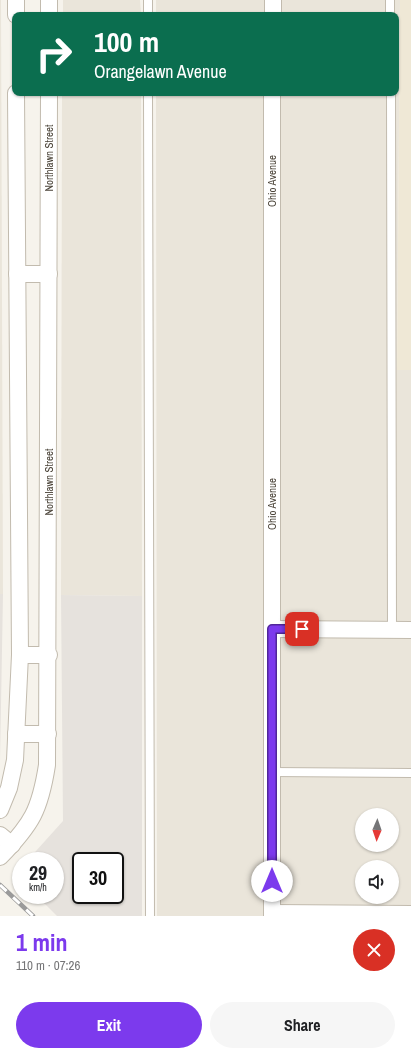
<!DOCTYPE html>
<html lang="en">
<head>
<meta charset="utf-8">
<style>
	body { margin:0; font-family:"Archivo Narrow",sans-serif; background:#f6f6f6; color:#202124; height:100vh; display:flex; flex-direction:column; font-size:15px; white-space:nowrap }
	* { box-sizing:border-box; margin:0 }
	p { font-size:13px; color:#757577 }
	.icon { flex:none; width:22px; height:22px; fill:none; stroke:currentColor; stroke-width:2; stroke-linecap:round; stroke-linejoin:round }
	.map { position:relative; height:916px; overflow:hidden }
	.sheet { display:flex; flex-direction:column; background:#fff; flex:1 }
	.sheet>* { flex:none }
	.banner { position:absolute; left:12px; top:12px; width:387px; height:84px; border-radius:8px; box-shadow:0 1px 3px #0004; background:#0b6e4f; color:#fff; overflow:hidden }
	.needle { width:26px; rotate:182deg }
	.fabs { position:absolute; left:355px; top:808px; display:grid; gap:8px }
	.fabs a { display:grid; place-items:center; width:44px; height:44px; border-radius:50%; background:#fff; box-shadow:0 1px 3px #0004; font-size:20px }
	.speed { position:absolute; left:12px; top:852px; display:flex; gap:8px; font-size:20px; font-weight:700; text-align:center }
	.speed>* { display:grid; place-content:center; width:52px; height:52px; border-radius:50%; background:#fff; box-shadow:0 1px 3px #0004; line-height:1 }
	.speed small { font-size:10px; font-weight:400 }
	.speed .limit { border:2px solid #111; border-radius:6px; background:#fff; color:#111 }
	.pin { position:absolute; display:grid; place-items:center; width:34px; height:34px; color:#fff; margin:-17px; border-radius:8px; box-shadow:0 2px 6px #0006 }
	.me { position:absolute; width:44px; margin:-22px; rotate:0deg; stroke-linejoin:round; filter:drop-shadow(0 0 3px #0008) }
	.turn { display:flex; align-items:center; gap:14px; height:84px; padding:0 16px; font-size:18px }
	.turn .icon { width:52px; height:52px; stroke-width:2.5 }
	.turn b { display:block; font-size:28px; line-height:34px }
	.round { display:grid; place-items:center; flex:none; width:42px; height:42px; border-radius:21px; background:#f6f6f6 }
	.head { display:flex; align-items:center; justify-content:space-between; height:68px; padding:0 16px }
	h1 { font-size:24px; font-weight:700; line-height:30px; color:#7c3aed }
	.action { display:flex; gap:8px; margin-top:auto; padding:8px 16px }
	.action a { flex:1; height:46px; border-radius:24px; background:#7c3aed; color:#fff; font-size:16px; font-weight:700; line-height:46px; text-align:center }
	.action a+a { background:#f6f6f6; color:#202124 }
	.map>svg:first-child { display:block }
	.residential { fill:#eae5da; fill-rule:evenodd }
	.industrial { fill:#e6e2dd; fill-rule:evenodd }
	.education { fill:#efe8d6 }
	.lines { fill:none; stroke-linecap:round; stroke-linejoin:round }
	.lane-casing { stroke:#c2bbae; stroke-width:10 }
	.street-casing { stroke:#c2bbae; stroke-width:18 }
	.lane { stroke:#fff; stroke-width:8 }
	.street { stroke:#fff; stroke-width:16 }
	.rail-casing { stroke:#9a9a9a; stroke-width:4.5 }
	.rail { stroke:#fff; stroke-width:3; stroke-dasharray:9; stroke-linecap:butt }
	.route-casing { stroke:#51269a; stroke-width:10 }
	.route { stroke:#7c3aed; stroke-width:7 }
	.labels { text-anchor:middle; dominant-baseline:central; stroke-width:3.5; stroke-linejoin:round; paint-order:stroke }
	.street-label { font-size:11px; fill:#4b4439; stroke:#fff }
</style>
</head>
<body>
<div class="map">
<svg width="411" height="916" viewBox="0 0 411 916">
	<rect width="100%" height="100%" fill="#f6f3ec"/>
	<g class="residential">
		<path d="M0 0H1L3 594H0Z"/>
		<path d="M63 0H140L141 15H63Z"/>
		<path d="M156 0H400L397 370H411V916H157L156 93H396V15H156ZM362 815H392V845H362ZM362 867H392V897H362Z"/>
		<path d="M62 93H141L142 596 61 595Z"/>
	</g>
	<g class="industrial">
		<path d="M0 594H3L0 761Z"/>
		<path d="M61 595 142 596V916H57L36 895H55V861H27L63 821ZM81 861H115V895H81Z"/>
	</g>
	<path class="education" d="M400 0H411V370H397Z"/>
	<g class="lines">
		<defs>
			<g id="lane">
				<path d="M148 0V15"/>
				<path d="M390 0V15"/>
				<path d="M148 93 150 916"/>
				<path d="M391 93 392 630"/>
				<path d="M272 772 411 773"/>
			</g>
			<g id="street">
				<path d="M16 0V15"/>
				<path d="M49 15V0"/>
				<path d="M273 15V0"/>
				<path d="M17 274H49"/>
				<path d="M272 629 411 630"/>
				<path d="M20 655H49"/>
				<path d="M16 734H48"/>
				<path d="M0 810 9 788 15 760 20 655 16 93"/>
				<path d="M0 835 12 845"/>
				<path d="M0 857C32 824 40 810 47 765L49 93"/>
				<path d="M272 913 411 914"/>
				<path d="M272 916V93"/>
			</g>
		</defs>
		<use href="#lane" class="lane-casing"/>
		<use href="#street" class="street-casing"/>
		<use href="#lane" class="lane"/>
		<use href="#street" class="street"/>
		<defs>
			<path id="rail" d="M0 885 33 916"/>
		</defs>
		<use href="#rail" class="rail-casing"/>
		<use href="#rail" class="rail"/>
	</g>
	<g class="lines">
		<defs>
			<path id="route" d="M272 881V629H302"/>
		</defs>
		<use href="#route" class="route-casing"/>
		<use href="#route" class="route"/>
	</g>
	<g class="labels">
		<g class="street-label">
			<text transform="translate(49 158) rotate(-90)">Northlawn Street</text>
			<text transform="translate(272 181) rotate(-90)">Ohio Avenue</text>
			<text transform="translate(49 482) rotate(-90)">Northlawn Street</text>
			<text transform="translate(272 504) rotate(-90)">Ohio Avenue</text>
		</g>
	</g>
</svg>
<div class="fabs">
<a><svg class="needle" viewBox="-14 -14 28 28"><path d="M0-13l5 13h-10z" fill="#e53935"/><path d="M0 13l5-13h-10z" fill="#757577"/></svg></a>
<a><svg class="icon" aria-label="sound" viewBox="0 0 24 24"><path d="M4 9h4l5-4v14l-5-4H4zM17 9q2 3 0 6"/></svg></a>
</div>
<div class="speed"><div>29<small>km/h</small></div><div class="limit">30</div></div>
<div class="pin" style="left:302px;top:629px;background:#d93025"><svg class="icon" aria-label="arrive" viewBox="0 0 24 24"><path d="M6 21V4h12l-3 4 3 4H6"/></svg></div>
<svg class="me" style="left:272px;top:881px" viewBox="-20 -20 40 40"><circle r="19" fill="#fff"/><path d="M0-13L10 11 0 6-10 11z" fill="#7c3aed"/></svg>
<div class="banner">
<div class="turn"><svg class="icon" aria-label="right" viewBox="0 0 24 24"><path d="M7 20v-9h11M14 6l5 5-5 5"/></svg><div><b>100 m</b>Orangelawn Avenue</div></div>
</div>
</div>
<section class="sheet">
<div class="head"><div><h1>1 min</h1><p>110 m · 07:26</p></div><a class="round" style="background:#d93025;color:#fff"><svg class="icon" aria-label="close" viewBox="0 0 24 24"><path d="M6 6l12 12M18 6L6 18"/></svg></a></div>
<div class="action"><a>Exit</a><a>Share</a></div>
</section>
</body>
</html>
